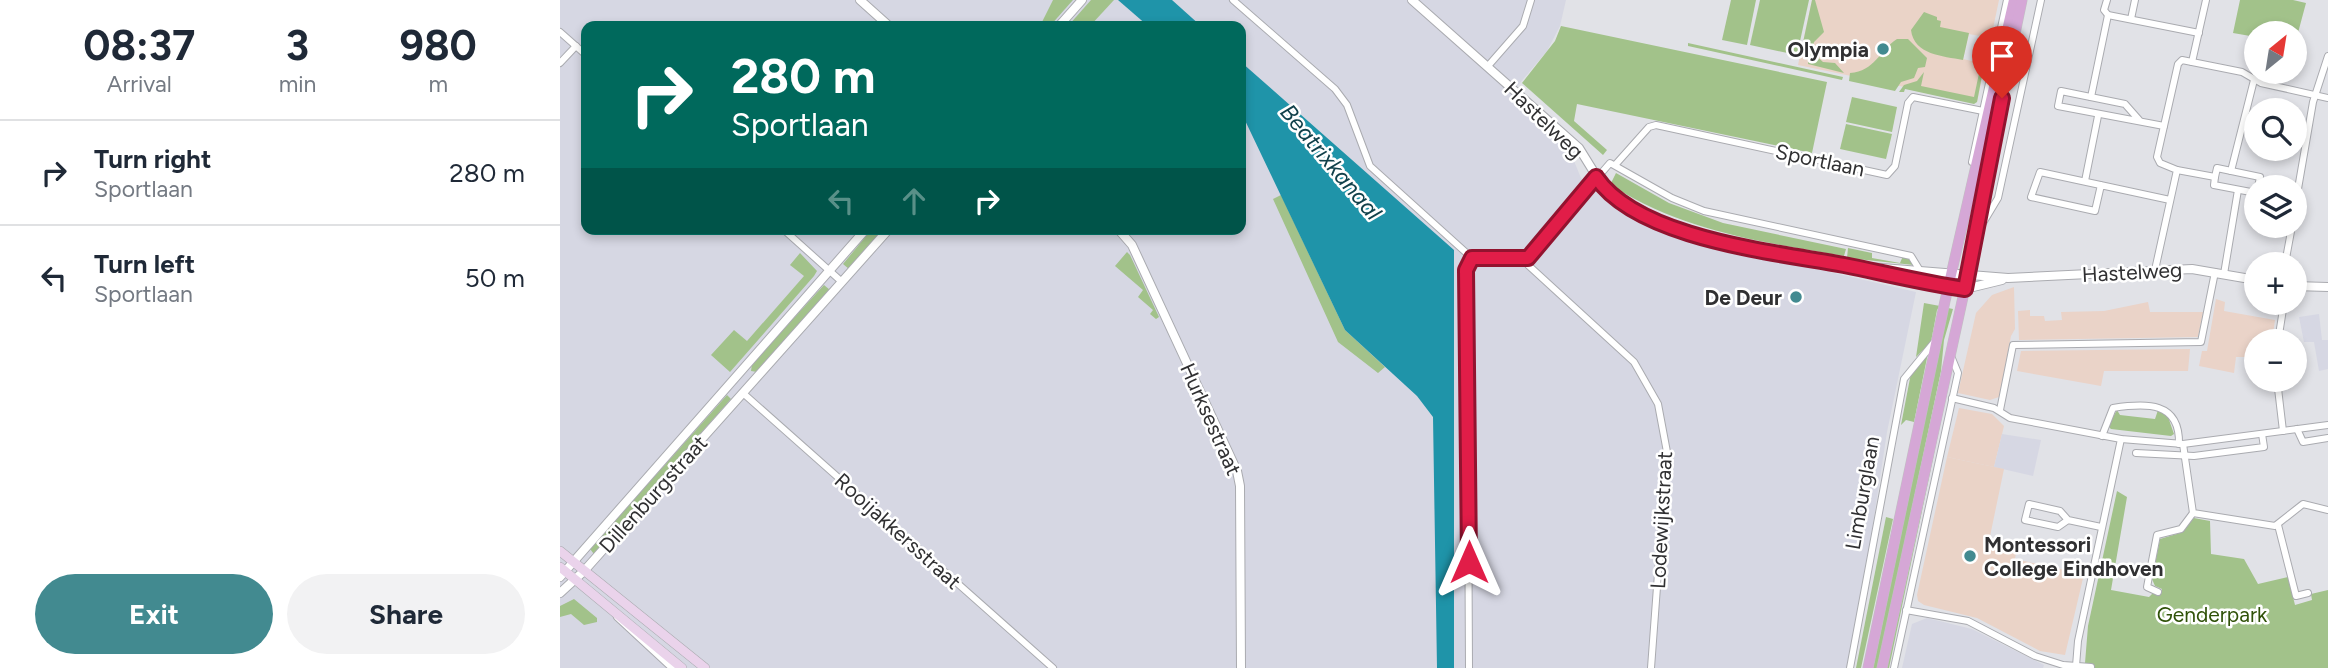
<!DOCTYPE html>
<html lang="en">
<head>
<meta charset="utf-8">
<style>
	body { margin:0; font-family:Figtree,sans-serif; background:#f2f2f3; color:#1f2937; height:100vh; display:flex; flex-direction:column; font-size:26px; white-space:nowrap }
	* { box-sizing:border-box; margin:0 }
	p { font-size:23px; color:#747a83 }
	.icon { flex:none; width:38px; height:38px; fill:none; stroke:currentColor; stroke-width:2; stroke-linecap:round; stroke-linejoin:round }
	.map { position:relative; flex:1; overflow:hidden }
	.side { display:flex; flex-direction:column; background:#fff; width:560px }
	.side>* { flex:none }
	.guide { position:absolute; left:21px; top:21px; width:665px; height:214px; border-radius:14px; box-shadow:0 4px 10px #0003; background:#00695c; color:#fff; overflow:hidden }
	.needle { width:46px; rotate:30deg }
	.fabs { position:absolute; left:1684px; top:21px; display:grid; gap:14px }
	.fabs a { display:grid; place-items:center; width:63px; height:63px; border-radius:50%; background:#fff; box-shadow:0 4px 10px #0003; font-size:35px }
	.pin { position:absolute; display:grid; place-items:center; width:60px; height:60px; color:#fff; margin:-72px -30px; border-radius:50% 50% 50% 0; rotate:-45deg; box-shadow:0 0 7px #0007 }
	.pin .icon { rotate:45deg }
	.me { position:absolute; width:77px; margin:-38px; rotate:0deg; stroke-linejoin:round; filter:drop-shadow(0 0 5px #0008) }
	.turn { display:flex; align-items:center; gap:24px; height:147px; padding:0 35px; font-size:32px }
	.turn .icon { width:91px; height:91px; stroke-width:2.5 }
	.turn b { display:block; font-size:49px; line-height:60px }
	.lanes { display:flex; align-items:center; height:66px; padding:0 35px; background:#0003; justify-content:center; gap:35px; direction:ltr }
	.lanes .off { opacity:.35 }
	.eta { display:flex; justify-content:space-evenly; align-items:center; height:119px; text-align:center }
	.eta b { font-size:42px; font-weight:700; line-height:49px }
	.cta { display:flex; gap:14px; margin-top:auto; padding:14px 35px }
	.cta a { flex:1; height:80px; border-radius:42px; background:#428a90; color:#fff; font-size:28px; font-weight:700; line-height:80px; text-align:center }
	.cta a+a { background:#f2f2f3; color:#1f2937 }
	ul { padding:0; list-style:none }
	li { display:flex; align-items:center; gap:21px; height:105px; padding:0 35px; border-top:2px solid #e0e1e3 }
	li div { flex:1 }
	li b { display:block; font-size:26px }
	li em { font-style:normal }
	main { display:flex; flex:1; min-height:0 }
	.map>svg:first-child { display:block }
	.commercial { fill:#ead3c8 }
	.built { fill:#d6d7e3; fill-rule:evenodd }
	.education { fill:#ead3c7 }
	.green { fill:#a2c28a }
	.water { fill:#1f94a9 }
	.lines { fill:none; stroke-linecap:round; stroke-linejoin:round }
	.minor-casing { stroke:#aaabb0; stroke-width:8 }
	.tertiary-casing { stroke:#aaabb0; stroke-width:10 }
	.secondary-casing { stroke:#aaabb0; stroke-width:10 }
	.primary-casing { stroke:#c1c1c2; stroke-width:11 }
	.minor { stroke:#fff; stroke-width:6 }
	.tertiary { stroke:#fff; stroke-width:8 }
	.secondary { stroke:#ead3eb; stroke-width:9 }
	.primary { stroke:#d5a7d6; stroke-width:10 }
	.route-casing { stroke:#92132f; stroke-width:18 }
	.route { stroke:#e11d48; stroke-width:12 }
	.poi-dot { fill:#428a90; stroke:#fff; stroke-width:2.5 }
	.labels { text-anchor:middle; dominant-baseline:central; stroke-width:5; stroke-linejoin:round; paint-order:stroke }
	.poi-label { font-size:21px; font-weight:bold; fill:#303032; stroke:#fff; text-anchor:end }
	.street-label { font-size:21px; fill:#303032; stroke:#fff }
	.park-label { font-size:21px; fill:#305209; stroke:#fff }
	.water-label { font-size:23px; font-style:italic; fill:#11414b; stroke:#fff }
</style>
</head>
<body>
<main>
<section class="side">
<div class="eta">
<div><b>08:37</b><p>Arrival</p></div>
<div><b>3</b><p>min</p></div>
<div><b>980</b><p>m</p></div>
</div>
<ul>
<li><svg class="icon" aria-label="right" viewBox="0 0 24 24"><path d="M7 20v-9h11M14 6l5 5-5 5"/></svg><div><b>Turn right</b><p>Sportlaan</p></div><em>280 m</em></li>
<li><svg class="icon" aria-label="left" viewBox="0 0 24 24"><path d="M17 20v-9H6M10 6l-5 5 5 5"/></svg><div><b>Turn left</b><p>Sportlaan</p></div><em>50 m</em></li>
</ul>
<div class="cta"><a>Exit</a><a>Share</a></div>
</section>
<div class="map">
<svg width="1768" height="668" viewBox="0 0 1768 668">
	<rect width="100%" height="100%" fill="#e1e2e7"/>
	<g class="commercial">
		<path d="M1454 287 1455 329 1451 336 1439 397 1430 400 1398 393 1416 313 1432 295Z"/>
		<path d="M1656 299 1665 302 1664 311 1715 320 1712 341H1696V357H1676L1674 373 1639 366 1642 351H1647Z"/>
		<path d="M1588 302 1590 312H1643L1638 337 1459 340 1458 311 1470 310V316H1484L1485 321 1502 320 1501 312 1544 311Z"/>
		<path d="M1630 349 1628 371H1544L1541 386 1457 371 1461 351Z"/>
		<path d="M1399 408 1432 414 1444 426 1434 467 1387 457Z"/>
	</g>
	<g class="built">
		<path d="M0 0H1006L1000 26 987 51 954 90 1002 132 1021 178 1037 192 1075 215 1128 239 1356 292 1327 432 1291 668H0ZM26 26H681V229H26Z"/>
		<path d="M1759 314 1762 340H1768V369L1759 371 1754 342H1744L1739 317Z"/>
		<path d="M1442 434 1481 440 1473 476 1434 467Z"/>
		<path d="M1367 618 1412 629 1484 665 1483 668H1342L1352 624Z"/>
	</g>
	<g class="education">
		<path d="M1252 0H1439L1431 38 1409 34 1403 59 1425 64 1417 102 1238 65Z"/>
		<path d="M1387 457 1444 469 1428 546 1456 553 1455 559 1524 574 1505 655 1480 651 1417 618 1364 605 1358 601 1357 595Z"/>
	</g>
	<g class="green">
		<path d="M493 0H513L490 26H480Z"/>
		<path d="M531 0H554L530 26H508Z"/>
		<path d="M1171 0H1196L1187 45 1162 40Z"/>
		<path d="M1200 0H1249L1237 55 1190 45Z"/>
		<path d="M1252 0H1255L1264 32 1254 42 1251 51 1263 62 1275 63 1284 73 1248 64 1249 55 1241 52Z"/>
		<path d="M1680 0H1733L1746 3 1735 44 1734 33H1696V37L1673 33Z"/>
		<path d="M1364 12 1377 17V20L1381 21 1380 27 1409 33 1403 60C1383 56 1354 55 1351 30Z"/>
		<path d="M1001 26 1267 82 1252 153 1017 104 1014 121 1047 150 1043 155 962 83 995 41Z"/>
		<path d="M1337 39H1348L1367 58 1365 67 1358 68 1354 78 1341 82 1335 91 1289 81 1290 73C1315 71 1319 51 1337 39Z"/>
		<path d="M1128 43 1283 77 1282 80 1128 46Z"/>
		<path d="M1421 64 1424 65 1417 102 1414 104 1345 89 1344 92H1339L1344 85 1357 81 1364 72 1361 86 1414 97Z"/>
		<path d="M1292 97 1337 107 1332 132 1286 122Z"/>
		<path d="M1286 124 1332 134 1326 159 1280 149Z"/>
		<path d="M1056 173 1109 203 1163 223 1286 249 1284 256C1203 242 1126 232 1054 187L1051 183Z"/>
		<path d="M721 195 785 330 825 367 818 373 778 342 713 199Z"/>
		<path d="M312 229H323L289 269 283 264Z"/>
		<path d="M1288 248 1312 253V258L1340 263 1343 256 1348 257 1354 265 1287 258Z"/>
		<path d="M567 252 570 255 599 317 596 319 590 314 593 310 578 297 583 290 555 266Z"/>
		<path d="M240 253 257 271 254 276 170 372 151 355 174 330 187 341 244 276 230 265Z"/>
		<path d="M264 285 270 290 197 372 191 371 192 364Z"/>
		<path d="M1364 303 1380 306 1377 310 1371 342 1356 357Z"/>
		<path d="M1388 308 1393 309 1384 340 1381 371 1318 668H1313Z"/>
		<path d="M1368 353 1354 422 1346 420 1341 425 1351 373Z"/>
		<path d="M1392 368 1329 668H1325Z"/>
		<path d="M167 395 171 399 34 554 30 549Z"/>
		<path d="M1557 410 1560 415 1595 419 1598 410 1607 414 1614 434 1611 436 1551 429 1548 426Z"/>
		<path d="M1557 491 1567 497 1551 590 1589 597 1593 593 1601 594 1602 589 1595 586 1592 579 1600 539 1620 533 1634 518 1650 521 1651 554 1684 559 1698 584 1728 577 1735 605 1752 600 1751 594 1768 590V668H1533V664L1525 663 1528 626Z"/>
		<path d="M1326 517 1333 519 1301 668H1296Z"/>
		<path d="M14 599 37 618V622L24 625 11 614 0 617V606Z"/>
	</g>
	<g class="water">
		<path d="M558 0H612L641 26H588Z"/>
		<path d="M681 62 894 250V668H877L873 417 857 396 785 330 681 112Z"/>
	</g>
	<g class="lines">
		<defs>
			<g id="minor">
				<path d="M673 0 775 89 787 105 810 166 912 258"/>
				<path d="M1547 0 1544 10 1548 15 1639 33"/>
				<path d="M1571 19 1575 0"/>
				<path d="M0 32 26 55"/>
				<path d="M1632 62 1646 0"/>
				<path d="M0 63 16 46"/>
				<path d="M928 66 963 26 971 0"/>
				<path d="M1531 97 1548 15"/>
				<path d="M1580 121 1565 104 1501 91 1498 106 1604 126"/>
				<path d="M1412 162 1447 0"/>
				<path d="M1056 164 1089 127 1096 125 1327 175 1335 166 1348 103 1353 97 1423 111"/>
				<path d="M1617 170 1655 177 1654 185 1696 193"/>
				<path d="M1671 171 1694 80"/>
				<path d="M1655 177 1657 168 1700 177 1698 187"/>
				<path d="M1525 181 1538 116"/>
				<path d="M1541 185 1535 211 1471 197 1480 172 1610 200"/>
				<path d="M1734 212 1753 102 1768 56"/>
				<path d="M223 229 282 282"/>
				<path d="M1417 233 1438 198 1481 0"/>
				<path d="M912 258H968L1050 163 1112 198 1144 211 1351 256 1359 269"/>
				<path d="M968 258V265L1074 362 1098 404 1107 452 1091 668"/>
				<path d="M1725 264 1732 226"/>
				<path d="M1595 270 1617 170 1600 163 1597 157 1618 64 1622 60 1682 72 1701 83 1768 98"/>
				<path d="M1664 274 1678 190"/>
				<path d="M1718 341 1724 303"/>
				<path d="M1717 380 1723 431"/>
				<path d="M184 394 493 668"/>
				<path d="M1392 398 1434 408 1450 418 1561 439 1623 444 1768 425"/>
				<path d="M1440 410 1453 345 1641 342 1655 272"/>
				<path d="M1737 429 1743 442 1768 438"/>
				<path d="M1542 436 1553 408C1586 403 1620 401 1619 444"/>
				<path d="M1623 444 1633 513 1715 526 1743 504 1768 510"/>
				<path d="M1576 453 1634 456 1704 447 1702 434"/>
				<path d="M1508 520 1498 527 1465 520 1469 504 1500 511 1508 520 1541 527"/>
				<path d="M1718 525 1736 596 1748 593"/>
				<path d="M1598 592 1587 587 1597 535 1621 529 1633 513"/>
				<path d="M1346 610 1408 621 1475 656 1503 665 1531 667"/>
				<path d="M57 617 112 668"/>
				<path d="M1516 666 1518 641 1561 439"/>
				<path d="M909 668 907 270 912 258"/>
				<path d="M1290 668 1344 379 1376 340"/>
				<path d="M1334 668 1398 373 1391 356"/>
			</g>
			<g id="tertiary">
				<path d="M300 0 329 26"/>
				<path d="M852 0 1019 148 1045 190 1098 221 1129 234 1229 257 1284 265 1448 278 1632 269 1696 280"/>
				<path d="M499 26 522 0"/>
				<path d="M558 229 572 245 677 471 680 486 681 668"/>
				<path d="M1297 269 1405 289 1442 280"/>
				<path d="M1734 286 1768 287"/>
				<path d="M0 577 306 229"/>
				<path d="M0 593 24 571 329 229"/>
			</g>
			<g id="secondary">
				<path d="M0 551 145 668"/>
				<path d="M0 567 122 668"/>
			</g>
			<g id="primary">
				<path d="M1308 668 1385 301 1454 0"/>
				<path d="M1322 668 1408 274 1416 220 1462 0"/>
			</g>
		</defs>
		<use href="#minor" class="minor-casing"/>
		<use href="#tertiary" class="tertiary-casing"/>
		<use href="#secondary" class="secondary-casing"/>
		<use href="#primary" class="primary-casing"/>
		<use href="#minor" class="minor"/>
		<use href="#tertiary" class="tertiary"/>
		<use href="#secondary" class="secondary"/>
		<use href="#primary" class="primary"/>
	</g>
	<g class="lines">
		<defs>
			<path id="route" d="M909 562 906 270 912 258H968L1036 177C1078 239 1215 252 1284 265 1324 273 1364 283 1405 289L1442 98"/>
		</defs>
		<use href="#route" class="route-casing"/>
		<use href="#route" class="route"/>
	</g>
	<g class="poi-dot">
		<circle cx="1323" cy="49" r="7"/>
		<circle cx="1236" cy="297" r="7"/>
		<circle cx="1410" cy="556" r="7"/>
	</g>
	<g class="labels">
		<g class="poi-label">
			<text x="1309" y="49">Olympia</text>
			<text x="1222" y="297">De Deur</text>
			<text x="1424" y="544" text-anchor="start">Montessori<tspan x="1424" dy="24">College Eindhoven</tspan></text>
		</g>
		<g class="street-label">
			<text transform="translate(984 120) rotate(44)">Hastelweg</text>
			<text transform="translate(1260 160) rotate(12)">Sportlaan</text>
			<text transform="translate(1572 272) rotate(-3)">Hastelweg</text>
			<text transform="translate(651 419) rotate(66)">Hurksestraat</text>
			<text transform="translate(1302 493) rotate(-80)">Limburglaan</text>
			<text transform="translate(93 494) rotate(-48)">Dillenburgstraat</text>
			<text transform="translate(1101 520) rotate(-87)">Lodewijkstraat</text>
			<text transform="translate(338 531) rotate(42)">Rooijakkersstraat</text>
		</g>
		<g class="park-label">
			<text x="1652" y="614">Genderpark</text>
		</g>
		<g class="water-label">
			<text transform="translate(771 162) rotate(50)">Beatrixkanaal</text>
		</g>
	</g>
</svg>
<div class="fabs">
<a><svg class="needle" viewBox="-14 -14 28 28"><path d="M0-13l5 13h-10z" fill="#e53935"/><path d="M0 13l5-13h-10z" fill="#747a83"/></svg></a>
<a><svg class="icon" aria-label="search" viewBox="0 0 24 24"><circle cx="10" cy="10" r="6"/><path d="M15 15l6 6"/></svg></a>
<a><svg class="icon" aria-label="layers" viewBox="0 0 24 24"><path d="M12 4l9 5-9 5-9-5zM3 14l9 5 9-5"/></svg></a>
<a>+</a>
<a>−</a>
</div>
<div class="pin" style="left:1442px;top:98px;background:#d93025"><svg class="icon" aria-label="arrive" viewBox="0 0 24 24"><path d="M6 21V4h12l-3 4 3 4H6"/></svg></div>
<svg class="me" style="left:909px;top:562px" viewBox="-20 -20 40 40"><path d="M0-17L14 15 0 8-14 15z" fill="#e11d48" stroke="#fff" stroke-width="4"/></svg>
<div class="guide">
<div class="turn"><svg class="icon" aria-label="right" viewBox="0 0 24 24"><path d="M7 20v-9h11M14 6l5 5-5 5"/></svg><div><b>280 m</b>Sportlaan</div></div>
<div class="lanes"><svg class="icon off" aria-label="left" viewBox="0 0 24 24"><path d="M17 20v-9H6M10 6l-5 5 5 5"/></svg><svg class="icon off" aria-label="ahead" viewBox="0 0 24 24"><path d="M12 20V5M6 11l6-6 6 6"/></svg><svg class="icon" aria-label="right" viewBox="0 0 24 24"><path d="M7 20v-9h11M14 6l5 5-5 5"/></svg></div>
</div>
</div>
</main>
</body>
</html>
